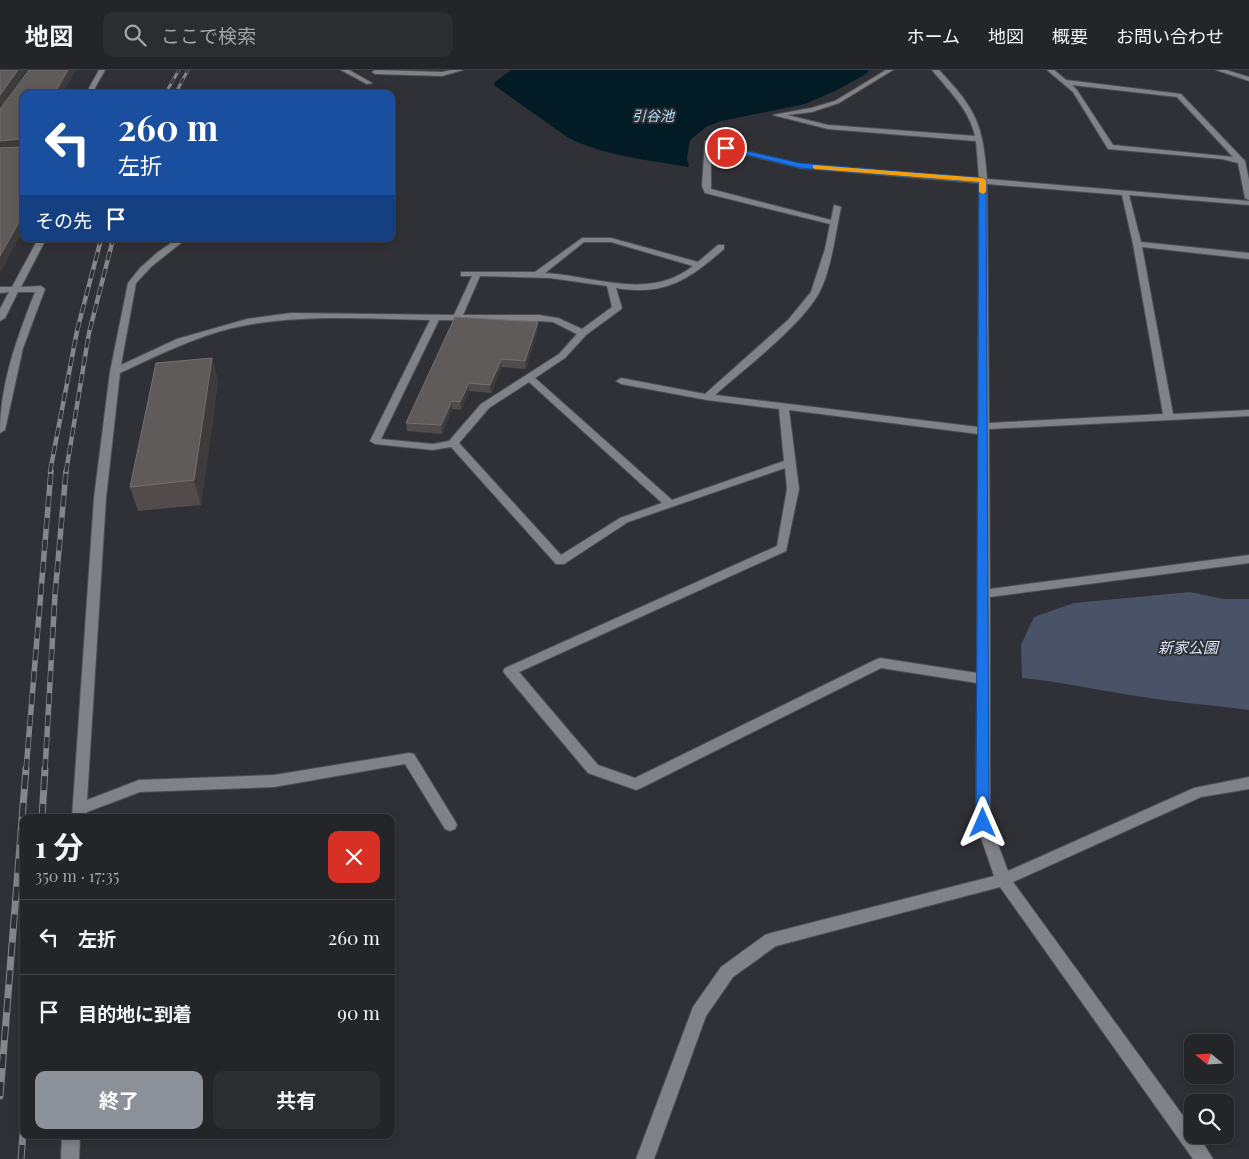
<!DOCTYPE html>
<html lang="ja">
<head>
<meta charset="utf-8">
<style>
	body { margin:0; font-family:"Playfair Display","Noto Sans JP",serif; background:#2b2d30; color:#f1f3f6; height:100vh; display:flex; flex-direction:column; font-size:19px; white-space:nowrap }
	* { box-sizing:border-box; margin:0 }
	p { font-size:16px; color:#a3a5a8 }
	.icon { flex:none; width:28px; height:28px; fill:none; stroke:currentColor; stroke-width:2; stroke-linecap:round; stroke-linejoin:round }
	.map { position:relative; flex:1; overflow:hidden }
	.details { position:absolute; left:20px; top:744px; width:375px; height:325px; display:flex; flex-direction:column; background:#232528; border-radius:10px; box-shadow:0 2px 8px #0003,0 0 0 1px #404245 }
	.details>* { flex:none }
	.top-card { position:absolute; left:20px; top:20px; width:375px; height:152px; border-radius:10px; box-shadow:0 2px 8px #0003,0 0 0 1px #404245; background:#1a4fa0; color:#fff; overflow:hidden }
	.needle { width:32px; rotate:288deg }
	.controls { position:absolute; left:1184px; top:964px; display:grid; gap:10px }
	.controls a { display:grid; place-items:center; width:50px; height:50px; border-radius:10px; background:#232528; box-shadow:0 2px 8px #0003,0 0 0 1px #404245; font-size:25px }
	.pin { position:absolute; display:grid; place-items:center; width:42px; height:42px; color:#fff; margin:-21px; border:2px solid #fff; border-radius:50%; box-shadow:0 1px 5px #0007 }
	.me { position:absolute; width:55px; margin:-28px; rotate:0deg; stroke-linejoin:round; filter:drop-shadow(0 0 4px #0008) }
	.turn { display:flex; align-items:center; gap:18px; height:105px; padding:0 15px; font-size:22px }
	.turn .icon { width:65px; height:65px; stroke-width:2.5 }
	.turn b { display:block; font-size:35px; line-height:42px }
	.then { display:flex; align-items:center; height:48px; padding:0 15px; background:#0003; gap:10px; font-size:19px }
	.round { display:grid; place-items:center; flex:none; width:52px; height:52px; border-radius:10px; background:#2b2d30 }
	.headline { display:flex; align-items:center; justify-content:space-between; height:85px; padding:0 15px }
	h1 { font-size:30px; font-weight:700; line-height:38px }
	.cta { display:flex; gap:10px; margin-top:auto; padding:10px 15px }
	.cta a { flex:1; height:58px; border-radius:10px; background:#8c9099; color:#fff; font-size:20px; font-weight:700; line-height:58px; text-align:center }
	.cta a+a { background:#2b2d30; color:#f1f3f6 }
	ul { padding:0; list-style:none }
	li { display:flex; align-items:center; gap:15px; height:75px; padding:0 15px; border-top:1px solid #404245 }
	li div { flex:1 }
	li b { display:block; font-size:19px }
	li em { font-style:normal }
	header { display:flex; align-items:center; gap:30px; box-sizing:border-box; height:70px; padding:0 25px; background:#232528; border-bottom:1px solid #404245 }
	header strong { font-size:24px }
	nav { display:flex; gap:28px; margin-inline-start:auto; font-size:18px }
	.search { width:350px; height:45px; background:#2b2d30; display:flex; align-items:center; gap:12px; box-sizing:border-box; padding:0 18px; border-radius:10px; color:#a3a5a8; font-size:19px }
	.map>svg:first-child { display:block }
	.green { fill:#495267 }
	.water { fill:#021b25 }
	.lines { fill:none; stroke-linecap:round; stroke-linejoin:round }
	.minor-casing { stroke:#4d4f52; stroke-width:2 }
	.minor { fill:#7f8287; fill-rule:evenodd }
	.rail-far3-casing { stroke:#84868a; stroke-width:3 }
	.rail-far2-casing { stroke:#84868a; stroke-width:4.5 }
	.rail-far1-casing { stroke:#84868a; stroke-width:5.5 }
	.rail-casing { stroke:#84868a; stroke-width:7 }
	.rail-far3 { stroke:#2f3136; stroke-width:2; stroke-dasharray:6; stroke-linecap:butt }
	.rail-far2 { stroke:#2f3136; stroke-width:3; stroke-dasharray:9; stroke-linecap:butt }
	.rail-far1 { stroke:#2f3136; stroke-width:4; stroke-dasharray:11; stroke-linecap:butt }
	.rail { stroke:#2f3136; stroke-width:5; stroke-dasharray:14; stroke-linecap:butt }
	.wall { fill:#514c4b }
	.shaded-wall { fill:#3d3b3c }
	.building { fill:#605b5b; stroke:#726f6f }
	.route { fill:#1a73e8; stroke:#114b97 }
	.slow { fill:#f59e0b }
	.labels { text-anchor:middle; dominant-baseline:central; stroke-width:4; stroke-linejoin:round; paint-order:stroke }
	.far-water-label { font-size:14px; font-style:italic; fill:#b0e3fa; stroke:#2f3136 }
	.park-label { font-size:15px; font-style:italic; fill:#dbe4fa; stroke:#2f3136 }
</style>
</head>
<body>
<header>
<strong>地図</strong>
<div class="search"><svg class="icon" aria-label="search" viewBox="0 0 24 24"><circle cx="10" cy="10" r="6"/><path d="M15 15l6 6"/></svg>ここで検索</div>
<nav><a>ホーム</a><a>地図</a><a>概要</a><a>お問い合わせ</a></nav>
</header>
<div class="map">
<svg width="1249" height="1089" viewBox="0 0 1249 1089">
	<rect width="100%" height="100%" fill="#2f3136"/>
	<path class="green" d="M1190 522 1223 529H1249V640C1214 635 1178 633 1143 627 1102 621 1063 612 1022 608L1021 575 1034 547 1074 533Z"/>
	<path class="water" d="M511 0H869L866 4 837 20 805 34 721 51 706 57 690 70 687 88 689 97C648 90 604 86 567 67L494 15 495 12Z"/>
	<g class="lines">
		<defs>
			<g id="minor">
				<path d="M99 0H105L95 18V24H89V18Z"/>
				<path d="M341 0H349L372 13 367 14Z"/>
				<path d="M451 0H463L442 6 375 4 372 2 375 0 442 2Z"/>
				<path d="M886 0H893L839 33 812 42 787 45 828 55 975 66C969 39 949 21 932 0H939C977 40 983 55 987 109L1249 131V135L1129 125 1141 172 1249 183V189L1142 177 1173 344 1249 340V346L989 359 990 519 1249 485V493L990 527V753L1008 801 1194 718 1249 707V719L1201 727 1013 812 1192 1058V1065H1198L1213 1089H1193L1000 817 776 876 733 907 706 946 654 1089H636L693 937 721 897 765 865 771 863 994 806 976 753 977 613 881 598 641 718 636 720 588 703 505 604 503 601 505 598 777 476 787 419 785 398 628 452 564 494H556L451 377 433 380 375 374 370 371 430 250C370 249 307 244 247 255 202 263 161 284 120 303L106 428 87 730 139 710 274 705 409 683 414 684 455 751 457 755 455 759 450 761 445 759 405 694 274 717 140 722 87 742 86 748H72L94 428 110 302 128 213 140 198 158 182 177 169H186L152 196 136 213 121 295 177 269 247 249 291 243 454 245 472 206H461V202H535L582 168H611L698 192 718 175H724V179C688 210 666 226 616 218L622 238 620 240 586 265 565 288 535 308 672 430 784 391 779 339 707 330 621 314 616 311 621 308 705 324 788 250 811 222 825 179 830 154 705 123 702 116 705 71 800 94 979 108 976 71 828 59 773 45 811 38 835 31ZM711 76 800 98 979 113 978 357 715 325C745 298 800 257 819 223 831 201 836 161 841 137L834 135 831 150 711 119ZM987 114 1122 125 1133 174 1163 344 989 353ZM584 172H611L693 196C649 231 596 206 545 203ZM480 206 550 208 607 216 612 237 582 259 558 248 539 245H463ZM439 250 539 251 553 252 577 264 559 284 481 334 449 371 433 374 381 369ZM529 312 662 433 620 448 561 485 459 373 489 338ZM789 340 978 364 977 603 880 588 875 590 635 708 598 695 519 602 786 481 799 419Z"/>
				<path d="M1047 0H1054L1066 10 1181 24 1245 91 1249 110V130L1245 128 1238 93 1222 89 1108 79 1073 22ZM1072 15 1177 27 1233 87 1113 75 1077 20Z"/>
				<path d="M1216 0H1226L1249 7V11Z"/>
				<path d="M38 169H46L21 217 41 216 45 219 23 278 5 360 0 363C0 313 17 268 35 222H18L5 248 0 251V239L9 222 0 223V217H12Z"/>
				<path d="M62 1065H80L79 1089H61Z"/>
			</g>
		</defs>
		<use href="#minor" class="minor-casing"/>
		<use href="#minor" class="minor"/>
		<defs>
			<g id="rail-far3">
				<path d="M165 24 179 0"/>
				<path d="M175 24 188 0"/>
				<path d="M99 175 101 169"/>
				<path d="M112 175 113 169"/>
			</g>
			<g id="rail-far2">
				<path d="M50 402 77 261 100 173"/>
				<path d="M66 402 89 263 112 173"/>
			</g>
			<g id="rail-far1">
				<path d="M26 700 51 401"/>
				<path d="M45 700 55 525 66 401"/>
			</g>
			<g id="rail">
				<path d="M42 748 45 699"/>
				<path d="M0 1026 26 699"/>
				<path d="M21 1089 24 1050"/>
			</g>
		</defs>
		<use href="#rail-far3" class="rail-far3-casing"/>
		<use href="#rail-far2" class="rail-far2-casing"/>
		<use href="#rail-far1" class="rail-far1-casing"/>
		<use href="#rail" class="rail-casing"/>
		<use href="#rail-far3" class="rail-far3"/>
		<use href="#rail-far2" class="rail-far2"/>
		<use href="#rail-far1" class="rail-far1"/>
		<use href="#rail" class="rail"/>
	</g>
	<g class="wall">
		<path d="M538 260 526 299 502 297 491 323 469 321 461 340 452 339 442 364 407 361 406 353Z"/>
		<path d="M212 288 218 311 201 435 138 441 130 417Z"/>
	</g>
	<g class="shaded-wall">
		<path d="M18 0H27L0 38V25Z"/>
		<path d="M68 0H76L62 24H54Z"/>
		<path d="M21 69 24 78 0 81V71Z"/>
		<path d="M24 143V159L0 203V186Z"/>
		<path d="M538 252V260L526 299 525 291Z"/>
		<path d="M212 288 218 311 201 435 194 410Z"/>
		<path d="M502 289V297L491 323 490 315Z"/>
		<path d="M469 313V321L461 340 460 332Z"/>
		<path d="M452 331V339L442 364 441 355Z"/>
	</g>
	<g class="building">
		<path d="M0 0H18L0 25Z"/>
		<path d="M29 0H68L54 24H24V143L0 186V78L21 77 23 75 21 69 0 71V39Z"/>
		<path d="M455 247 538 252 525 291 502 289 490 315 469 313 460 332 452 331 441 355 406 353Z"/>
		<path d="M212 288 194 410 130 417 156 293Z"/>
	</g>
	<path class="route" d="M724 76 800 93 983 108 986 110 989 753 987 757 983 758 978 757 976 753 979 112 800 98 724 79Z"/>
	<path class="slow" d="M813 95 983 108 986 110V122L983 124 979 122V112L815 99 813 98Z"/>
	<g class="labels">
		<g class="far-water-label">
			<text x="653" y="45">引谷池</text>
		</g>
		<g class="park-label">
			<text x="1188" y="577">新家公園</text>
		</g>
	</g>
</svg>
<div class="controls">
<a><svg class="needle" viewBox="-14 -14 28 28"><path d="M0-13l5 13h-10z" fill="#e53935"/><path d="M0 13l5-13h-10z" fill="#a3a5a8"/></svg></a>
<a><svg class="icon" aria-label="search" viewBox="0 0 24 24"><circle cx="10" cy="10" r="6"/><path d="M15 15l6 6"/></svg></a>
</div>
<div class="pin" style="left:726px;top:78px;background:#d93025"><svg class="icon" aria-label="arrive" viewBox="0 0 24 24"><path d="M6 21V4h12l-3 4 3 4H6"/></svg></div>
<svg class="me" style="left:983px;top:753px" viewBox="-20 -20 40 40"><path d="M0-17L14 15 0 8-14 15z" fill="#1a73e8" stroke="#fff" stroke-width="4"/></svg>
<div class="top-card">
<div class="turn"><svg class="icon" aria-label="left" viewBox="0 0 24 24"><path d="M17 20v-9H6M10 6l-5 5 5 5"/></svg><div><b>260 m</b>左折</div></div>
<div class="then">その先<svg class="icon" aria-label="arrive" viewBox="0 0 24 24"><path d="M6 21V4h12l-3 4 3 4H6"/></svg></div>
</div>
<section class="details">
<div class="headline"><div><h1>1 分</h1><p>350 m · 17:35</p></div><a class="round" style="background:#d93025;color:#fff"><svg class="icon" aria-label="close" viewBox="0 0 24 24"><path d="M6 6l12 12M18 6L6 18"/></svg></a></div>
<ul>
<li><svg class="icon" aria-label="left" viewBox="0 0 24 24"><path d="M17 20v-9H6M10 6l-5 5 5 5"/></svg><div><b>左折</b></div><em>260 m</em></li>
<li><svg class="icon" aria-label="arrive" viewBox="0 0 24 24"><path d="M6 21V4h12l-3 4 3 4H6"/></svg><div><b>目的地に到着</b></div><em>90 m</em></li>
</ul>
<div class="cta"><a>終了</a><a>共有</a></div>
</section>
</div>
</body>
</html>
